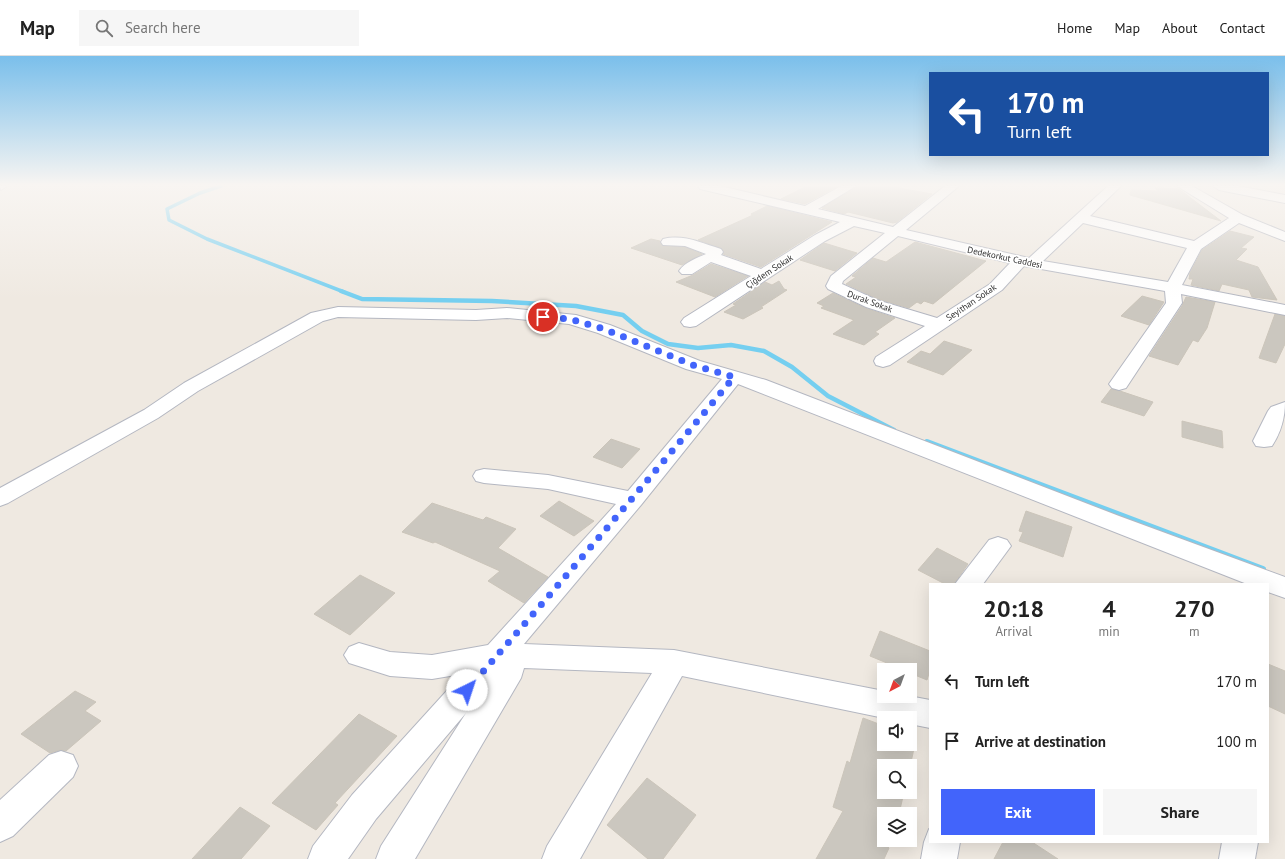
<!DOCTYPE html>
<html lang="en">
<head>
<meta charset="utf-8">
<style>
	body { margin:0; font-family:"PT Sans",sans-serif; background:#f6f6f6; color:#222; height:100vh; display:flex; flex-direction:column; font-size:15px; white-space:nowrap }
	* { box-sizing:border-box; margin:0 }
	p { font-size:13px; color:#767676 }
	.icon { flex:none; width:22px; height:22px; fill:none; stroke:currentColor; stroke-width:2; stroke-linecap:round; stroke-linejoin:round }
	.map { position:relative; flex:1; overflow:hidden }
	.sheet { position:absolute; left:929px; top:527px; width:340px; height:260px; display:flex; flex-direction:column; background:#fff; border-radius:0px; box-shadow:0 4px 16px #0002 }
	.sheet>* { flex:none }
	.banner { position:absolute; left:929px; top:16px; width:340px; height:84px; border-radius:0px; box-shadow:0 4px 16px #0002; background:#1a4fa0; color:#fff; overflow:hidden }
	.needle { width:26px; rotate:221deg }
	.controls { position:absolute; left:877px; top:607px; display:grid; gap:8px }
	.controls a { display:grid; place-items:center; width:40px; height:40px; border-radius:0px; background:#fff; box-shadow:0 4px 16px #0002; font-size:20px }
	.pin { position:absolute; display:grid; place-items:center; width:34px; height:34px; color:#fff; margin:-17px; border:2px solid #fff; border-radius:50%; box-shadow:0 1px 4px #0007 }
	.me { position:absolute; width:44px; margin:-22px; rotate:41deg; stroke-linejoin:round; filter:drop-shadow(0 0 3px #0008) }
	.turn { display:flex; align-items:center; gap:14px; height:84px; padding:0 12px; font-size:18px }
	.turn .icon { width:52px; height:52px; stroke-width:2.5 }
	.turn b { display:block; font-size:28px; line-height:34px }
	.eta { display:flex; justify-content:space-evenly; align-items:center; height:68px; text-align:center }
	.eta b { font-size:24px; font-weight:600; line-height:28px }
	.button { display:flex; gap:8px; margin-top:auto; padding:8px 12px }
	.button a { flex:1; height:46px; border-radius:0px; background:#4264fb; color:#fff; font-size:16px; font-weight:600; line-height:46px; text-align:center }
	.button a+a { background:#f6f6f6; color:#222 }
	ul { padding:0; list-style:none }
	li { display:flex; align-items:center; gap:12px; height:60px; padding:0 12px }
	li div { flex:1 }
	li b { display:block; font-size:15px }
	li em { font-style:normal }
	header { display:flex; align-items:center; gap:24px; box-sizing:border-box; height:56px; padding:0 20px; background:#fff; border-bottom:1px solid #e0e0e0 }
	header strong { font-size:19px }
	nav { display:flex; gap:22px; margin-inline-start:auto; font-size:14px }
	.search { width:280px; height:36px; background:#f6f6f6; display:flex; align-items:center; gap:10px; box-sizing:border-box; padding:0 14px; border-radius:0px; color:#767676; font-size:15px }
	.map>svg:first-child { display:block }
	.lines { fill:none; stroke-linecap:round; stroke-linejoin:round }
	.stream-far2 { stroke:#75cff0; stroke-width:3.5 }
	.stream-far1 { stroke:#75cff0; stroke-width:4.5 }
	.stream { stroke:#75cff0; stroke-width:6 }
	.building { fill:#cbc7bf; stroke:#cbc5ba }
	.minor-casing { stroke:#b4b7c1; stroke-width:2 }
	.minor { fill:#fff; fill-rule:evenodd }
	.route { stroke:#4264fb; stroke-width:7; stroke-dasharray:0 12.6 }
	.labels { text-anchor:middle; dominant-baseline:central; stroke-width:3.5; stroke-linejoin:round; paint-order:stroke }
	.far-street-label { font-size:9px; fill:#2e2e2e; stroke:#fff }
</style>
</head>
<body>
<header>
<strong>Map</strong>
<div class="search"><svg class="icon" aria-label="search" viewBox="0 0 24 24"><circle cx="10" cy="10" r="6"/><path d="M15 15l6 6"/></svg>Search here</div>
<nav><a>Home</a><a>Map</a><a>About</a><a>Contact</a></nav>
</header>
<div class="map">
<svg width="1285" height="803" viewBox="0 0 1285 803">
	<rect width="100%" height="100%" fill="#efe9e1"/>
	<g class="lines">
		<path class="stream-far2" d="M221 130 200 137 167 153 169 164 207 183 344 236"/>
		<path class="stream-far1" d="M341 235 362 243 492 245 576 250 623 259 642 275 668 288 698 292 731 289 764 295 792 311 828 340 894 374"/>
		<path class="stream" d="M927 386 1263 513"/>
	</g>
	<g class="building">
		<path d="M807 130H838L805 148 781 143Z"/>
		<path d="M857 130H888L932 138 897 166 893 167 848 156 844 158 822 152Z"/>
		<path d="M1155 132 1179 133 1221 165 1130 139 1131 134 1158 135Z"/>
		<path d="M767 150 832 166 761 211 723 198 724 195 721 192 698 184 753 159 751 158Z"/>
		<path d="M1230 175 1254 181 1241 192 1247 193 1236 204 1258 211 1277 244 1252 241 1249 234 1222 228 1219 235 1191 229 1193 223H1189L1190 217 1202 194Z"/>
		<path d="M651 183 660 185 663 190 685 191 702 198 682 209 631 192Z"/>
		<path d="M915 186 986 205 933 248 924 245 921 248 917 246 909 252 878 243 846 228 856 221 852 220 873 202 886 206Z"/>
		<path d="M824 187 857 197 835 215 800 204Z"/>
		<path d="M711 208 748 220 715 241 676 226 693 219Z"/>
		<path d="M779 225 784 233 787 234 761 251 763 252 743 263 724 256 736 249 733 248 765 226 772 229Z"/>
		<path d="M833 237 865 252 895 262 875 276 879 278 864 289 833 278 854 264 821 252 824 250 817 247Z"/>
		<path d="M1142 240 1164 246 1149 269 1121 260Z"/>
		<path d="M1186 241 1215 246 1207 272 1198 286 1193 284 1178 309 1149 300 1182 250Z"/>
		<path d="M1275 258 1285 260V288L1276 307 1259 302Z"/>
		<path d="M944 285 972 294 943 319 907 306 921 295 930 298Z"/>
		<path d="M1111 333 1120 335 1153 346 1144 360 1101 346Z"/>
		<path d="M1182 365 1222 375 1223 392 1182 381Z"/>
		<path d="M611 383 640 393 622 412 593 401Z"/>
		<path d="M559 445 594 465 574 480 540 460Z"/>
		<path d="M432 447 483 464 486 461 516 473 498 492 548 521 524 547 488 525 500 515 435 486 433 487 402 476Z"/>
		<path d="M1026 455 1072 471 1063 501 1019 485 1023 476 1019 475Z"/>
		<path d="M937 492 968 508 954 528H945L918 514Z"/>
		<path d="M360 519 395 537 350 579 314 558Z"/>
		<path d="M880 575 930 595V614L927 624 910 617V614H904L870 600Z"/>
		<path d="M1268 608 1285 615V658L1268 650Z"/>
		<path d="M75 635 96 646 85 655 101 665 66 695 61 694 50 697 21 678Z"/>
		<path d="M359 658 397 680 335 747 338 749 316 774 272 747Z"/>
		<path d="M863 662 884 670V688H910V680L916 683 910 711 884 710V736H904L899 758H884V788L889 792 884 803H816L843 755 833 751 847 705 850 707Z"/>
		<path d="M647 722 696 759 663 803H648L607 769Z"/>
		<path d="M240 751 270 770 241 803H192Z"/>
		<path d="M1003 786H1032L1058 803H994Z"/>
	</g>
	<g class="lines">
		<defs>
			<g id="minor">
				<path d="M0 130H7L1 134Z"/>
				<path d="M698 130H720L805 150 841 130H856L818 153 893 171 945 130H959L906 174 1029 202 1108 130H1121L1090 160 1194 185 1229 162 1177 130H1192L1243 159 1285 176V185L1239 167 1201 193 1182 229 1285 249V259L1181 238 1182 247 1126 332 1119 334 1112 332 1109 328 1166 247 1165 235 1024 210 1002 234 890 309 883 311 876 309 874 305 876 301 925 270 866 251 828 233 826 230 831 220 885 177 854 170 825 185 696 270 690 271 684 270 681 266 684 262 751 220 711 206 692 218H682L679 215C685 206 697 202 706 198L685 190 663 189 661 186 663 183C684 178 701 187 721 193L723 196 721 199 761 213 815 179 840 166 700 133ZM1083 167 1187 192 1168 226 1043 205ZM898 180 1010 207 990 228 937 262 877 244 842 228 843 225Z"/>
				<path d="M1213 130H1238L1285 139V147L1219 134Z"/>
				<path d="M338 251 476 254 507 252 576 259 610 269 700 305 766 324 1119 460 1285 521V542L1268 536V528H1247L738 328 641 449 524 588 674 594 884 635V640H909L930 644V672L910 668V662H884L682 620 580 803H542L547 790 652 617 524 612 521 622 415 803H376L381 790 466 657 376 763 348 803H308L313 790 352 739 462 618 432 623 390 620 349 607 344 599 349 591 359 587 390 596 432 599 488 589 616 448 548 433 484 427 476 425 473 420 476 415 484 413 548 419 628 435 722 323 686 313 598 277 569 268 507 262 476 264 338 261 323 265 198 335 158 362 8 447 0 450V432L144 354 184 327 311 257Z"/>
				<path d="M1285 346C1285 362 1281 376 1272 390L1264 391 1256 390 1253 385 1268 355 1271 351Z"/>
				<path d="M998 481 1007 484 1011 490 983 528H955L989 484Z"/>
				<path d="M61 695 73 699 78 710 73 721 13 780 0 786V744L49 699Z"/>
				<path d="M929 773 930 786H960L957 803H921L924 786Z"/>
				<path d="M1222 786H1258L1255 803H1219Z"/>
			</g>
		</defs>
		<use href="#minor" class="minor-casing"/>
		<use href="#minor" class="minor"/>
	</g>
	<linearGradient id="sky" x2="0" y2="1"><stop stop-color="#7abfeb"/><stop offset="0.53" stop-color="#f8f5f2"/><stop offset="1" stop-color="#f8f5f2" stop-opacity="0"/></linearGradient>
	<rect width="1285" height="243" fill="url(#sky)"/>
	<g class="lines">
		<path class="route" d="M467 634C557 531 646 427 734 321L693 309 604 273 570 263 543 261"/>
	</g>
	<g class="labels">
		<g class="far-street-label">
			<text transform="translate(1005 201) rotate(12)">Dedekorkut Caddesi</text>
			<text transform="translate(769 215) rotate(-33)">Çiğdem Sokak</text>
			<text transform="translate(870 245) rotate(20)">Durak Sokak</text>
			<text transform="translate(971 246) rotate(-34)">Seyithan Sokak</text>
		</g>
	</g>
</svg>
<div class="controls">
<a><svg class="needle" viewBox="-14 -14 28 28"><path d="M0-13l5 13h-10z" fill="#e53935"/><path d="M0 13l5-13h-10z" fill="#767676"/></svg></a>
<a><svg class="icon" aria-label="sound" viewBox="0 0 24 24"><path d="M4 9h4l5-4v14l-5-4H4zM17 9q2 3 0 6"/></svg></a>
<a><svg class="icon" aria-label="search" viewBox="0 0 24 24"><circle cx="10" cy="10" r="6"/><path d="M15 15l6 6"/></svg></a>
<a><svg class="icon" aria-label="layers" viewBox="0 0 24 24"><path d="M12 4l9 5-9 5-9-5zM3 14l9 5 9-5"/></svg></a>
</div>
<div class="pin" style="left:543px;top:261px;background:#d93025"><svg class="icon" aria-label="arrive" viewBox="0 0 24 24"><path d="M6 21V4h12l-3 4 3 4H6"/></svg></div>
<svg class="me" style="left:467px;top:634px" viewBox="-20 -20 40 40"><circle r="19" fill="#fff"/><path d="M0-13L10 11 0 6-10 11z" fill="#4264fb"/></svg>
<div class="banner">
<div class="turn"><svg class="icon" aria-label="left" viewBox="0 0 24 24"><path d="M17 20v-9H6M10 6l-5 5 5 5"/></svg><div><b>170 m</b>Turn left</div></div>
</div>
<section class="sheet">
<div class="eta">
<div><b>20:18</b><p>Arrival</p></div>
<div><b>4</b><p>min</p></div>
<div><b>270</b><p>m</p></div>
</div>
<ul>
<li><svg class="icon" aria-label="left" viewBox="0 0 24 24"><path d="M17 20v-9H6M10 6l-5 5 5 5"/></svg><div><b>Turn left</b></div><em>170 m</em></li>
<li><svg class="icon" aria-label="arrive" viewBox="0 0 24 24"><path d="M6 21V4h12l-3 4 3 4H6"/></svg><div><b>Arrive at destination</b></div><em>100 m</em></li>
</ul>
<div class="button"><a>Exit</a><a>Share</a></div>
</section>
</div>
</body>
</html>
